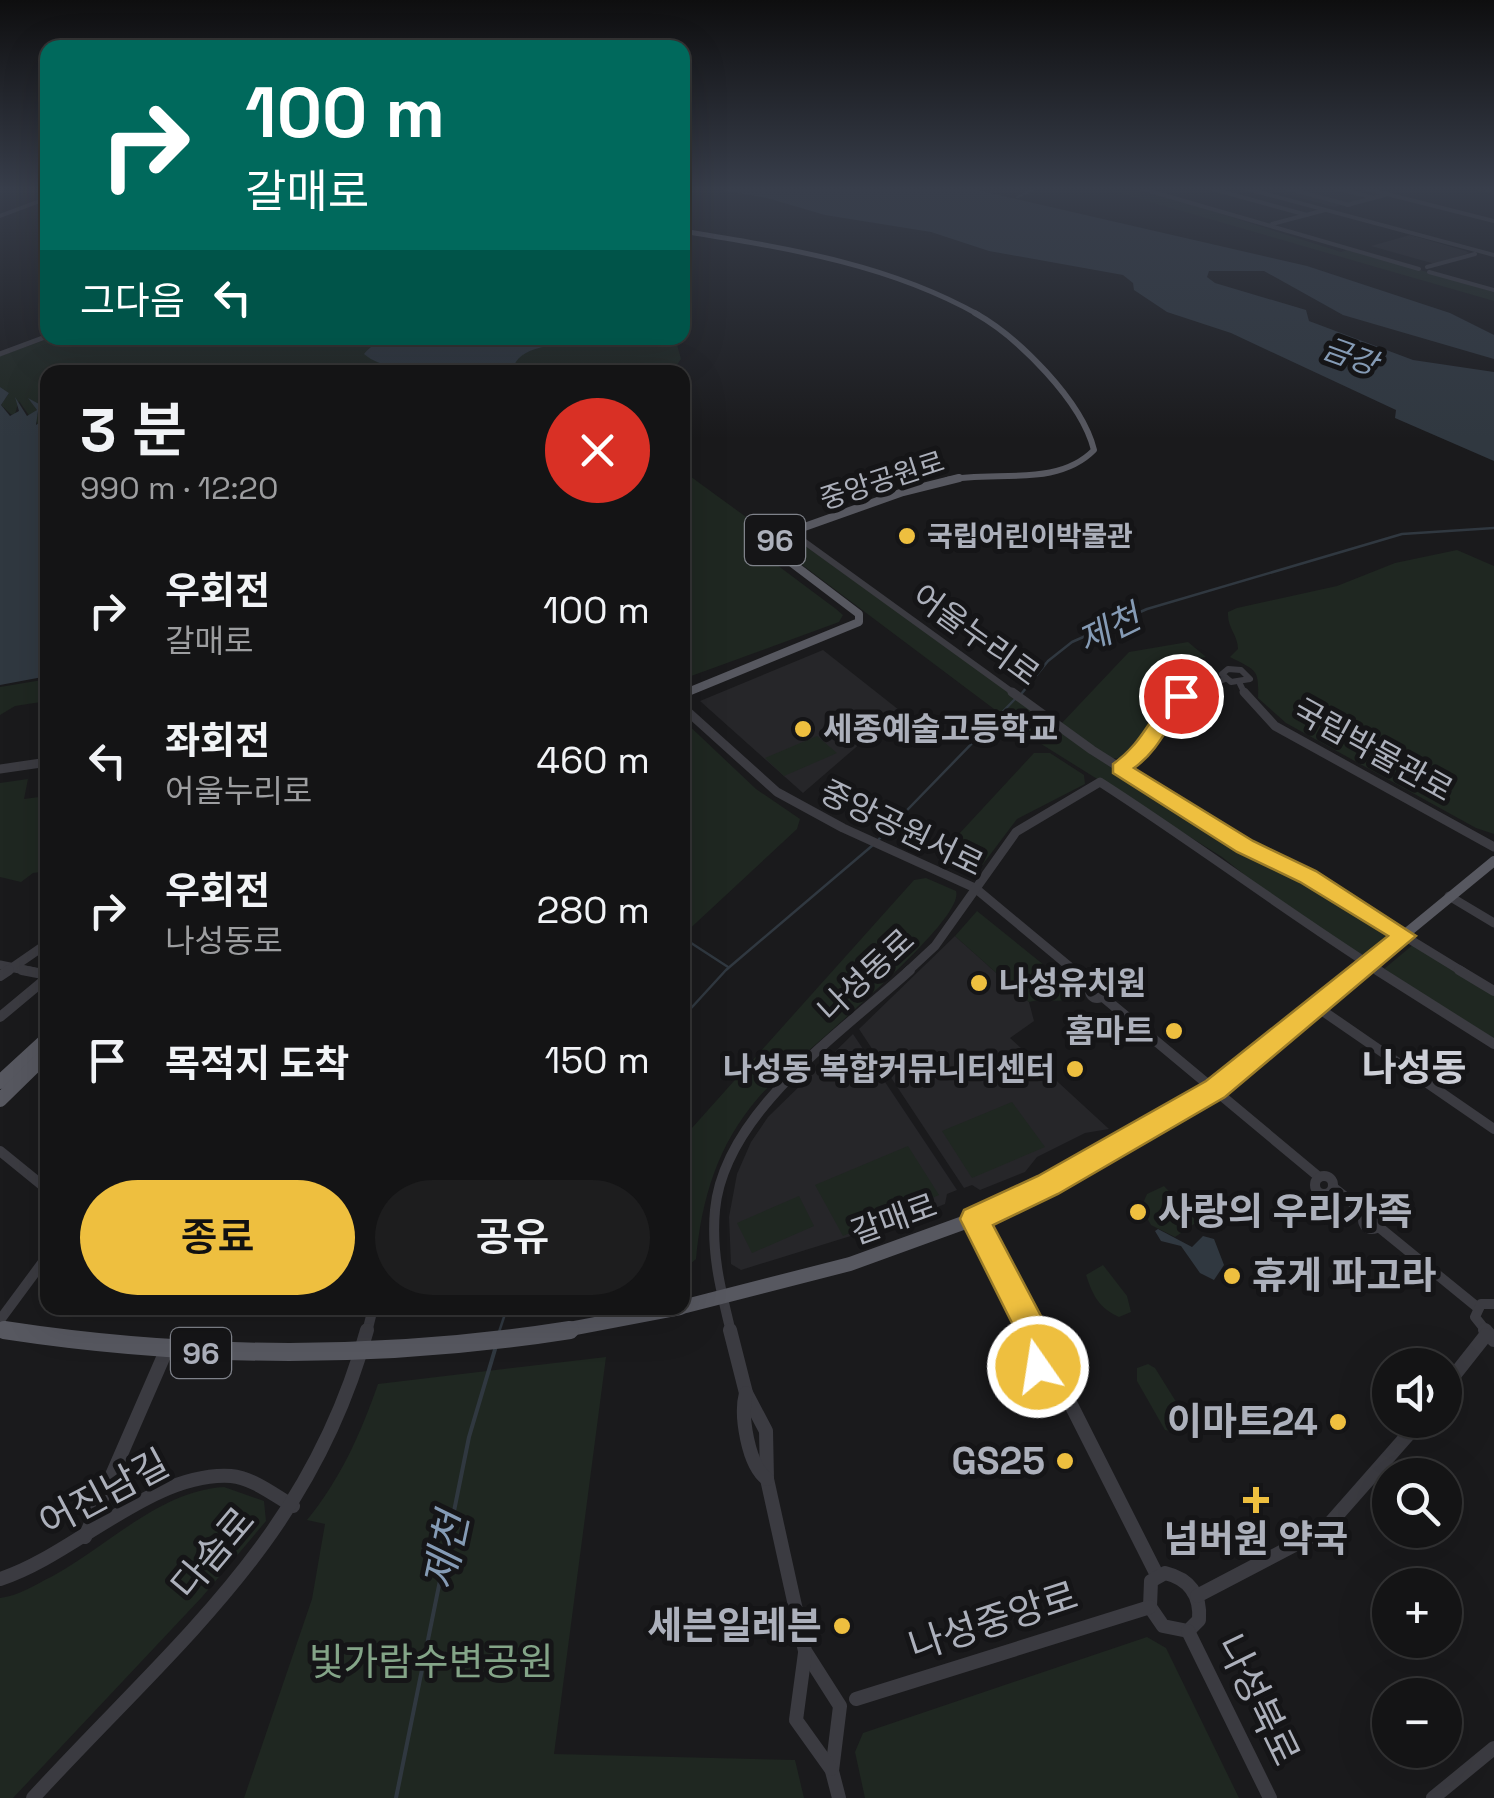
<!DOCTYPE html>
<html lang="ko">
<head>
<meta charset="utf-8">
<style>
	body { margin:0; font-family:"Space Grotesk","Noto Sans KR",sans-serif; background:#1d1d1e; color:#f1f3f6; height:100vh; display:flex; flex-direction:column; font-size:38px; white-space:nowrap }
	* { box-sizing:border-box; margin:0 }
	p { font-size:32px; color:#9d9ea0 }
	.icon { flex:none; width:55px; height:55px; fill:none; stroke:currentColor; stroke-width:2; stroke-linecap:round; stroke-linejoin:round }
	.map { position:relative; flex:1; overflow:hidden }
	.panel { position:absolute; left:40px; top:365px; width:650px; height:950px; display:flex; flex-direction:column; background:#141415; border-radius:20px; box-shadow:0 10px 40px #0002,0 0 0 2px #333334 }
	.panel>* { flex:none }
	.banner { position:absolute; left:40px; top:40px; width:650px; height:305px; border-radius:20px; box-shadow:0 10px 40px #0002,0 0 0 2px #333334; background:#00695c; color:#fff; overflow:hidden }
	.controls { position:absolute; left:1372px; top:1348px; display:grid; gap:20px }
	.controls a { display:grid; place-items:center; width:90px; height:90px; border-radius:50%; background:#141415; box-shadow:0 10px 40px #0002,0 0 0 2px #333334; font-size:50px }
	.pin { position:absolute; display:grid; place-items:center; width:85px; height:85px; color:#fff; margin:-42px; border:5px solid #fff; border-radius:50%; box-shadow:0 2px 10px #0007 }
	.me { position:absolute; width:110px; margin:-55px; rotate:347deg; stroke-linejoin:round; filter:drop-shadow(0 0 8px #0008) }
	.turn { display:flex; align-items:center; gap:35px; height:210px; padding:0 40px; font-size:45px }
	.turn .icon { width:130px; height:130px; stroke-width:2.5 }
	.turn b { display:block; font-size:70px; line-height:85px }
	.then { display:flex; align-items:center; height:95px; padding:0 40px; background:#0003; gap:20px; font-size:38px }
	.round { display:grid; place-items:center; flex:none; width:105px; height:105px; border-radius:52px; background:#1d1d1e }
	.headline { display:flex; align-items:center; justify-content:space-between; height:170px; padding:0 40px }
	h1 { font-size:60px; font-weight:600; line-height:75px }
	.cta { display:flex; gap:20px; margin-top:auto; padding:20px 40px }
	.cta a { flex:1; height:115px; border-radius:60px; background:#eebf3f; color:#111; font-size:40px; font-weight:600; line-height:115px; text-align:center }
	.cta a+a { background:#1d1d1e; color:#f1f3f6 }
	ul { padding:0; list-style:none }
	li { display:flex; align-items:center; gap:30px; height:150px; padding:0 40px }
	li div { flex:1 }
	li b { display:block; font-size:38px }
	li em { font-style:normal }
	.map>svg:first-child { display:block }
	.built { fill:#262629 }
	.green { fill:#1f2721 }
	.water { fill:#303840 }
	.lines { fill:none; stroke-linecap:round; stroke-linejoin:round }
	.stream-far1 { stroke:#303840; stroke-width:2.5 }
	.stream { stroke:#303840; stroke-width:4 }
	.highway-tunnel { stroke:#37383c; stroke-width:6; stroke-dasharray:6 2.5; stroke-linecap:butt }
	.minor-far5 { stroke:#3b3b41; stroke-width:4 }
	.minor-far4 { stroke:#3b3b41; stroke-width:5 }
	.minor-far3 { stroke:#3b3b41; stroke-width:6 }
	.minor-far2 { stroke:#3b3b41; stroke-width:9 }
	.minor-far1 { stroke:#3b3b41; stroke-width:10 }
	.minor { stroke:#3b3b41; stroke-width:14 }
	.major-far5 { stroke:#575860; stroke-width:5 }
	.major-far4 { stroke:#575860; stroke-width:6 }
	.major-far3 { stroke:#575860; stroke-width:8 }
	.major-far2 { stroke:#575860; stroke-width:10 }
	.major-far1 { stroke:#575860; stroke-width:14 }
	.major { stroke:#575860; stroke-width:18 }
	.route { fill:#eebf3f; stroke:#9b7c29; stroke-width:2.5 }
	.poi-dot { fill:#eebf3f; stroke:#151517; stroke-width:4 }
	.labels { text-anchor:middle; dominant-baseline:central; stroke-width:10; stroke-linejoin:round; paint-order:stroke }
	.far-street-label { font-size:28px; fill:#acb0bb; stroke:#151517 }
	.far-poi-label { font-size:28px; font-weight:bold; fill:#acb0bb; stroke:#151517; text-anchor:start }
	.far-water-label { font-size:30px; font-style:italic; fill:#859bb5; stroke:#151517 }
	.shield { fill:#151517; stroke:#7f828a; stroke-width:2.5 }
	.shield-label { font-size:30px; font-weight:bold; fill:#acb0bb }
	.street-label { font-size:32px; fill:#acb0bb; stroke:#151517 }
	.poi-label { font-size:32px; font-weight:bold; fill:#acb0bb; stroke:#151517; text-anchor:start }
	.water-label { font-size:35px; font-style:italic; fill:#859bb5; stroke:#151517 }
	.quarter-label { font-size:38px; font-weight:bold; fill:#cdcfd7; stroke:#151517 }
	.near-poi-label { font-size:38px; font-weight:bold; fill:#acb0bb; stroke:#151517; text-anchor:end }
	.near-street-label { font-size:38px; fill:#acb0bb; stroke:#151517 }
	.near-park-label { font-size:38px; fill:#84a588; stroke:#151517 }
	.near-water-label { font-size:42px; font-style:italic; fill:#859bb5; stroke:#151517 }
</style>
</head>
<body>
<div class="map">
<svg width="1494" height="1798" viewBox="0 0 1494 1798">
	<rect width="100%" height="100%" fill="#1a1a1c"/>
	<g class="built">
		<path d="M1260 187H1357L1384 194 1334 207Z"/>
		<path d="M1410 235 1466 251 1469 253 1435 264 1371 246Z"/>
		<path d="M823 650 899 710 803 793 700 701Z"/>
		<path d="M955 936 1029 1002 1034 1021 1010 1038 1109 1129 1085 1133 1037 1157 1025 1172 980 1190 972 1185 964 1188 859 1029Z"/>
		<path d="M853 1034 957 1190 947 1194 945 1204 912 1217 741 1270 731 1264 729 1217 737 1174 751 1142 768 1117Z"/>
	</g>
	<g class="green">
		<path d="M1098 187 1155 193 1341 252 1350 249 1494 292V301Z"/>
		<path d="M50 338H670L676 341 681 359 672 372H48L47 417 38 426 35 418 41 410 29 399 37 410 30 417 19 401 14 417 1 405 9 393 0 387V356Z"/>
		<path d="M683 471 768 533 745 541 836 609 843 615 839 622 683 679Z"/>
		<path d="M790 535 1115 767 1304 877 1391 935 1366 954H1358L1281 904 1222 857 1038 742 781 549V540Z"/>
		<path d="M1457 550 1494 566V834L1476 828 1286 723 1258 698C1259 669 1257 671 1230 657L1238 649C1238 635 1227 628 1228 612L1237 608 1337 586 1395 563Z"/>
		<path d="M1188 642 1206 657 1166 664 1171 676 1186 684C1149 706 1156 732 1123 759L1111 758 1061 724 1129 652Z"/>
		<path d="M48 679 47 701 15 706 0 715V687Z"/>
		<path d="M682 719 756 789 800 819 797 829 683 935Z"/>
		<path d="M817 736 837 753 784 776 765 758Z"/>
		<path d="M1034 753H1050L1084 775 1085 784 1017 819 977 872H964L942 862 946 848Z"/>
		<path d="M28 779 24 799 47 796V871L33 873 21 882 0 877V783Z"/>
		<path d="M926 878 956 891C967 923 785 1066 758 1098 717 1146 702 1198 696 1259L683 1270V1138L914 880Z"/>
		<path d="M977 911 1075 990 1073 997C1060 1005 1045 997 1029 1002L955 936Z"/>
		<path d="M1414 944 1494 993V1039L1384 969Z"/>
		<path d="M1012 1102 1045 1147 972 1178 942 1131Z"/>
		<path d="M908 1146 939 1195 843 1236 815 1185Z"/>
		<path d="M1164 1186 1197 1222 1175 1237 1151 1225 1141 1208 1147 1194Z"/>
		<path d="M799 1196 814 1226 752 1253 737 1223Z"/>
		<path d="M1103 1265 1127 1296 1131 1312 1119 1317C1099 1308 1093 1296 1086 1275Z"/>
		<path d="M606 1357 554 1754 795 1760 804 1798H244L312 1599 325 1524 307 1520C340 1480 361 1433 378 1384Z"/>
		<path d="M1148 1364 1155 1368 1188 1421 1191 1427 1182 1433 1165 1430 1137 1381V1368Z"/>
		<path d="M224 1487 264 1501 266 1521 202 1597 13 1798H0V1598C19 1596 34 1585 51 1577 107 1547 159 1491 224 1487Z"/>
		<path d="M1147 1637 1166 1648 1239 1798H865L855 1752 863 1733Z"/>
	</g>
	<g class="water">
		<path d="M704 187 977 190 1307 266 1450 313 1494 335V359L1343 315 1264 271H1209L1207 277 1215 283 1306 310 1309 321 1413 360 1494 372V461L1395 418 1396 410 1231 333 1167 312 1134 290 1133 283 1123 275 989 251 931 232 825 215 767 198Z"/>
		<path d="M502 338 588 339C567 345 522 343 514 366 481 378 391 378 364 354 388 320 468 364 502 338Z"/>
		<path d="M0 387 9 393 1 405 10 416 19 411 15 397 27 416 37 410 28 398 39 404 36 425 47 417 44 430 48 438V676L0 685Z"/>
		<path d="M1158 1229 1192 1247 1203 1236 1214 1239 1224 1265 1214 1280 1200 1273 1181 1246 1161 1241 1155 1231Z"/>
	</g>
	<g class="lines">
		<g class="stream-far1">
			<path d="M1017 197 1039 187"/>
			<path d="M1022 693 1048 661 1072 642 1147 609 1402 534 1494 528"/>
			<path d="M879 839 1016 698"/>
			<path d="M688 941 728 967"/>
			<path d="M682 1018 726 970 873 845"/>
			<path d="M499 1332 507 1308"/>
		</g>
		<path class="stream" d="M396 1798 469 1437 496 1346"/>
		<path class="highway-tunnel" d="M1477 187 1494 191"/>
		<g class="minor-far5">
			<path d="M1136 187 1419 269"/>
			<path d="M1205 187 1307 215"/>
			<path d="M1240 187 1494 255"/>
			<path d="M1282 187 1349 205"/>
			<path d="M1330 187 1371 197"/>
			<path d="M1359 187 1494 221"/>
			<path d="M1347 205 1385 195"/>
			<path d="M0 216 48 198"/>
			<path d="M1272 224 1325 210"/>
			<path d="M1427 267 1475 254"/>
			<path d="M1429 272 1494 290"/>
		</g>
		<g class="minor-far4">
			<path d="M120 341 126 339"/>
			<path d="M0 354 48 336"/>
		</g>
		<g class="minor-far3">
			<path d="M791 532 1015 694"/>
			<path d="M1228 669 1241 670 1250 679 1231 682 1222 674Z"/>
			<path d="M1240 684 1245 694"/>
			<path d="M1185 694 1225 679"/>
		</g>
		<g class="minor-far2">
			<path d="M1012 692 1092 750 1245 847 1308 877 1463 972"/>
			<path d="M1244 692 1275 726 1494 847"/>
			<path d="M687 711 777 792 843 828 975 888 1076 972"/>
			<path d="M1120 768 1152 744 1171 704 1189 692"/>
			<path d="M0 769 48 762"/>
			<path d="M1449 896 1494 923"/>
			<path d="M0 965 34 972"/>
			<path d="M6 972 48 943"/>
			<path d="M907 972 935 946 1016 832 1100 782C1195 843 1285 911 1381 972"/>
		</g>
		<g class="minor-far1">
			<path d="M22 970 48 975"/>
			<path d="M1073 970 1092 985"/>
			<path d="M1377 970 1494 1044"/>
			<path d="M1459 970 1494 991"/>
			<path d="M0 976 9 970"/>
			<circle cx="1097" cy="991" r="7"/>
			<path d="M1103 997 1319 1177"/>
			<path d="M1317 1007 1494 1129"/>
			<path d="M0 1017 48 977"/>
			<path d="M0 1151 48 1190"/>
			<circle cx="1324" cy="1185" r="9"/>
			<path d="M1334 1188 1364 1212"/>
			<circle cx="1372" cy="1220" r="9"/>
			<path d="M974 1219 1034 1332"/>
			<path d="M1380 1228 1477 1307"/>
			<path d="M0 1320 48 1255"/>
			<path d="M367 1332 373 1308"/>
			<path d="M731 1332C721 1291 711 1253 715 1210 724 1112 842 1032 910 970"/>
			<path d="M1487 1332 1475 1317 1481 1304H1494"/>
		</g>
		<g class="minor">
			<path d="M730 1330 746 1393 766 1431 767 1479 805 1651 840 1706 832 1771 839 1798"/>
			<path d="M1032 1330 1044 1352"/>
			<path d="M1485 1330 1494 1340"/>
			<circle cx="1051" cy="1364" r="13"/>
			<path d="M1057 1377 1157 1575"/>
			<path d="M1445 1387 1486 1335"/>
			<path d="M746 1393C740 1415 748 1465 767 1479"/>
			<path d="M85 1537 166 1351"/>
			<path d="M1165 1573C1190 1579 1201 1595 1199 1620L1188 1631 1163 1626 1150 1607 1151 1581Z"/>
			<path d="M0 1579C73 1556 152 1471 231 1476 253 1478 274 1495 293 1506"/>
			<path d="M1197 1596 1325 1529 1421 1420"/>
			<path d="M1188 1631 1270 1798"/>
			<path d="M805 1653 796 1720 831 1769"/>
			<path d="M856 1699 1150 1607"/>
			<path d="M33 1798C173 1645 310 1540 367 1330"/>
			<path d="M1433 1798 1494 1748"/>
		</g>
		<path class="major-far5" d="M682 231C785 248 887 263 979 315"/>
		<path class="major-far4" d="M947 480C994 470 1057 488 1094 450 1082 401 1018 337 975 313"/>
		<g class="major-far3">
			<path d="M779 531 763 545 779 561"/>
			<path d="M683 694 859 622V614L776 551 774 543 779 536 903 492 959 478"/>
		</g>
		<g class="major-far2">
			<path d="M683 694 686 692"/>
			<path d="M682 706 687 711"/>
			<path d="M1359 972 1494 861"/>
		</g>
		<g class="major-far1">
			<path d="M0 1082 48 1038"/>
			<path d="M0 1100 48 1053"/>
			<path d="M682 1307 850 1264 974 1219 1048 1185 1216 1089 1362 970"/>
			<path d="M0 1329 20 1332"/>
			<path d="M554 1332 680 1308"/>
		</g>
		<path class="major" d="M4 1330C194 1359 380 1360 570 1330"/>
	</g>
	<linearGradient id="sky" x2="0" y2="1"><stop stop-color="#0e0e0f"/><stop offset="0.43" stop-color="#383e4b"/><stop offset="1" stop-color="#383e4b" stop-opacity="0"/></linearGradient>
	<rect width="1494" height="439" fill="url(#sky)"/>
	<path class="route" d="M1174 692 1190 696C1170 720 1160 750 1134 768L1253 841 1316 871 1416 936 1225 1097 1058 1194 993 1225 1060 1352 1050 1378 1038 1383 1027 1378 1022 1367 1027 1353 960 1219 964 1210 1038 1176 1206 1081 1388 936 1300 882 1237 852 1113 773V764C1144 742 1149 717 1174 692Z"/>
	<g class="poi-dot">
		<circle cx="907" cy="536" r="10"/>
		<circle cx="803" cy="729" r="10"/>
		<circle cx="979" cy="983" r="10"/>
		<circle cx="1174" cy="1031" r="10"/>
		<circle cx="1075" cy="1069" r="10"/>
		<circle cx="1138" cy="1212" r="10"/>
		<circle cx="1232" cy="1276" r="10"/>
		<circle cx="1338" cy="1422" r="10"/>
		<circle cx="1065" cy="1461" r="10"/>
		<path d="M1251 1485h10v10h10v10h-10v10h-10v-10h-10v-10h10z"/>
		<circle cx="842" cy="1626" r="10"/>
	</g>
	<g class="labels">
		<g class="far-street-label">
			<text transform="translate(882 480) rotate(-18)">중앙공원로</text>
		</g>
		<g class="far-poi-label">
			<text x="927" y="536">국립어린이박물관</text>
		</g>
		<g class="far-water-label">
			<text transform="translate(1350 356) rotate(20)">금강</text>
		</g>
		<g class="shield">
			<rect x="745" y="515" width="60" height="50" rx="8"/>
			<rect x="171" y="1328" width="60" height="50" rx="8"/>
		</g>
		<g class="shield-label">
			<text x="775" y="540">96</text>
			<text x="201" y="1353">96</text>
		</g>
		<g class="street-label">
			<text transform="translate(976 635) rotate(36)">어울누리로</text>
			<text transform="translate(1373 750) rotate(29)">국립박물관로</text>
			<text transform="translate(902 828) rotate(26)">중앙공원서로</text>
			<text transform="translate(866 975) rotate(-43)">나성동로</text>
			<text transform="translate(894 1219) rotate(-20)">갈매로</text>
		</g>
		<g class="poi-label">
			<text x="823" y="729">세종예술고등학교</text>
			<text x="999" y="983">나성유치원</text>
			<text x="1154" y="1031" text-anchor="end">홈마트</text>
			<text x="1055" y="1069" text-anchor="end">나성동 복합커뮤니티센터</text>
		</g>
		<g class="water-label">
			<text transform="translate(1109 629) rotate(-26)">제천</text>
		</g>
		<g class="quarter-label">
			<text x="1414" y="1068">나성동</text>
		</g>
		<g class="near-poi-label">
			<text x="1158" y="1212" text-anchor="start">사랑의 우리가족</text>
			<text x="1252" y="1276" text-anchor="start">휴게 파고라</text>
			<text x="1318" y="1422">이마트24</text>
			<text x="1045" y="1461">GS25</text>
			<text x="1256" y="1539" text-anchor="middle">넘버원 약국</text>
			<text x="822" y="1626">세븐일레븐</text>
		</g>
		<g class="near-street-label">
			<text transform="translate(104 1493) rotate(-28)">어진남길</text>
			<text transform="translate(213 1553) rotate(-50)">다솜로</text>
			<text transform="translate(993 1621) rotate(-18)">나성중앙로</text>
			<text transform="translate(1258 1700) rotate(64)">나성북로</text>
		</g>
		<g class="near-park-label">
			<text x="431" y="1662">빛가람수변공원</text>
		</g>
		<g class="near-water-label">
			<text transform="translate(446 1551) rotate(-78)">제천</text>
		</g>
	</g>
</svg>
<div class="controls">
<a><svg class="icon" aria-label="sound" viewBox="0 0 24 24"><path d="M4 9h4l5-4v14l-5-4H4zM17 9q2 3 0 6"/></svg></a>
<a><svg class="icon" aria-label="search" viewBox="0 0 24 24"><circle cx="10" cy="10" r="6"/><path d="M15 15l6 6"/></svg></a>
<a>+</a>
<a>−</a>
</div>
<div class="pin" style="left:1181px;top:696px;background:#d93025"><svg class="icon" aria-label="arrive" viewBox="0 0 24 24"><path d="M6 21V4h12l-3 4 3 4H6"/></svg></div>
<svg class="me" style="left:1038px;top:1367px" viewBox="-20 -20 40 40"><circle r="17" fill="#eebf3f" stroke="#fff" stroke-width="3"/><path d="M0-11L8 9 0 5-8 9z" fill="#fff"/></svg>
<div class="banner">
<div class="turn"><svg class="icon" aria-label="right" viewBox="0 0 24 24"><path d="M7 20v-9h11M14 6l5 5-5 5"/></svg><div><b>100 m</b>갈매로</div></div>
<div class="then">그다음<svg class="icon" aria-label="left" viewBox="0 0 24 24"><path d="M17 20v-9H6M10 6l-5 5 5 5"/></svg></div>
</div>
<section class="panel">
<div class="headline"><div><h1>3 분</h1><p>990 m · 12:20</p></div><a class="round" style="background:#d93025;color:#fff"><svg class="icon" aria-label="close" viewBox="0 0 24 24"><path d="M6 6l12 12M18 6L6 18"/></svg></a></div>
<ul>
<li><svg class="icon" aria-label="right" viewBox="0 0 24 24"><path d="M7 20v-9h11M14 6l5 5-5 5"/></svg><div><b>우회전</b><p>갈매로</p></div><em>100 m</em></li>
<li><svg class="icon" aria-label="left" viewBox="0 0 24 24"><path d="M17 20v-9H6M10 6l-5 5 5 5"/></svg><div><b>좌회전</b><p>어울누리로</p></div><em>460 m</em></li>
<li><svg class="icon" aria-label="right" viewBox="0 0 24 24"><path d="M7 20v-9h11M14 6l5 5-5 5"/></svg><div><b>우회전</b><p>나성동로</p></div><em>280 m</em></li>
<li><svg class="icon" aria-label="arrive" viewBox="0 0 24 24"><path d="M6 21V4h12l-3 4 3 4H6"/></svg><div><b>목적지 도착</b></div><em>150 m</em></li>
</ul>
<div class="cta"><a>종료</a><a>공유</a></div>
</section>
</div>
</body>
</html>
